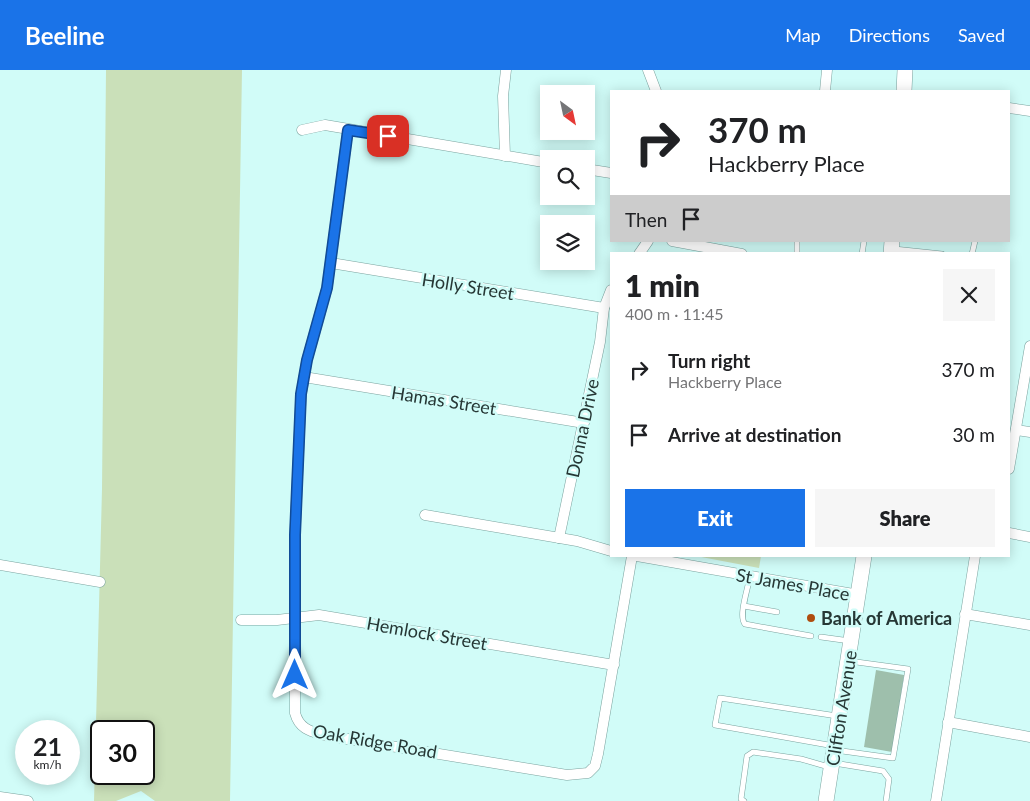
<!DOCTYPE html>
<html lang="en">
<head>
<meta charset="utf-8">
<style>
	body { margin:0; font-family:Lato,sans-serif; background:#f6f6f6; color:#202124; height:100vh; display:flex; flex-direction:column; font-size:19px; white-space:nowrap }
	* { box-sizing:border-box; margin:0 }
	p { font-size:16px; color:#757577 }
	.icon { flex:none; width:28px; height:28px; fill:none; stroke:currentColor; stroke-width:2; stroke-linecap:round; stroke-linejoin:round }
	.map { position:relative; flex:1; overflow:hidden }
	.details { position:absolute; left:610px; top:182px; width:400px; height:305px; display:flex; flex-direction:column; background:#fff; border-radius:0px; box-shadow:0 2px 12px #0003 }
	.details>* { flex:none }
	.banner { position:absolute; left:610px; top:20px; width:400px; height:152px; border-radius:0px; box-shadow:0 2px 12px #0003; background:#fff; color:#202124; overflow:hidden }
	.needle { width:32px; rotate:147deg }
	.tools { position:absolute; left:540px; top:15px; display:grid; gap:10px }
	.tools a { display:grid; place-items:center; width:55px; height:55px; border-radius:0px; background:#fff; box-shadow:0 2px 12px #0003; font-size:25px }
	.speed { position:absolute; left:15px; top:650px; display:flex; gap:10px; font-size:25px; font-weight:700; text-align:center }
	.speed>* { display:grid; place-content:center; width:65px; height:65px; border-radius:50%; background:#fff; box-shadow:0 2px 12px #0003; line-height:1 }
	.speed small { font-size:12px; font-weight:400 }
	.speed .limit { border:2px solid #111; border-radius:8px; background:#fff; color:#111 }
	.pin { position:absolute; display:grid; place-items:center; width:42px; height:42px; color:#fff; margin:-21px; border-radius:10px; box-shadow:0 2px 8px #0006 }
	.me { position:absolute; width:55px; margin:-28px; rotate:0deg; stroke-linejoin:round; filter:drop-shadow(0 0 4px #0008) }
	.turn { display:flex; align-items:center; gap:18px; height:105px; padding:0 15px; font-size:22px }
	.turn .icon { width:65px; height:65px; stroke-width:2.5 }
	.turn b { display:block; font-size:35px; line-height:42px }
	.then { display:flex; align-items:center; height:48px; padding:0 15px; background:#0003; gap:10px; font-size:19px }
	.round { display:grid; place-items:center; flex:none; width:52px; height:52px; border-radius:0px; background:#f6f6f6 }
	.headline { display:flex; align-items:center; justify-content:space-between; height:85px; padding:0 15px }
	h1 { font-size:30px; font-weight:800; line-height:38px }
	.cta { display:flex; gap:10px; margin-top:auto; padding:10px 15px }
	.cta a { flex:1; height:58px; border-radius:0px; background:#1a73e8; color:#fff; font-size:20px; font-weight:800; line-height:58px; text-align:center }
	.cta a+a { background:#f6f6f6; color:#202124 }
	ul { padding:0; list-style:none }
	li { display:flex; align-items:center; gap:15px; height:65px; padding:0 15px }
	li div { flex:1 }
	li b { display:block; font-size:19px }
	li em { font-style:normal }
	header { display:flex; align-items:center; gap:30px; box-sizing:border-box; height:70px; padding:0 25px; background:#1a73e8; color:#fff }
	header strong { font-size:24px }
	nav { display:flex; gap:28px; margin-inline-start:auto; font-size:18px }
	.map>svg:first-child { display:block }
	.green { fill:#cae0b9; fill-rule:evenodd }
	.building { fill:#9ebfac }
	.lines { fill:none; stroke-linecap:round; stroke-linejoin:round }
	.lane-casing { stroke:#7ba39f; stroke-width:6 }
	.street-casing { stroke:#7ba39f; stroke-width:11 }
	.secondary-casing { stroke:#7ba39f; stroke-width:16 }
	.lane { stroke:#fff; stroke-width:5 }
	.street { stroke:#fff; stroke-width:10 }
	.secondary { stroke:#fff; stroke-width:15 }
	.route-casing { stroke:#114b97; stroke-width:12 }
	.route { stroke:#1a73e8; stroke-width:9 }
	.poi-dot { fill:#af4d0f; stroke:#d1fcf8; stroke-width:2 }
	.labels { text-anchor:middle; dominant-baseline:central; stroke-width:5; stroke-linejoin:round; paint-order:stroke }
	.street-label { font-size:18px; fill:#263735; stroke:#d1fcf8 }
	.poi-label { font-size:18px; font-weight:bold; fill:#263735; stroke:#d1fcf8; text-anchor:start }
</style>
</head>
<body>
<header>
<strong>Beeline</strong>
<nav><a>Map</a><a>Directions</a><a>Saved</a></nav>
</header>
<div class="map">
<svg width="1030" height="731" viewBox="0 0 1030 731">
	<rect width="100%" height="100%" fill="#d1fcf8"/>
	<g class="green">
		<path d="M106 0H242L230 731H155L141 721 116 731H94L102 419ZM101 661H144V704H101Z"/>
		<path d="M696 486H761L759 498Z"/>
	</g>
	<path class="building" d="M876 600 904 605 892 682 864 677Z"/>
	<g class="lines">
		<defs>
			<g id="lane">
				<path d="M894 179 942 184"/>
				<path d="M797 184V171"/>
				<path d="M862 184 864 171"/>
				<path d="M972 184 975 171"/>
				<path d="M750 506C748 519 738 546 745 554L811 566"/>
				<path d="M744 536 777 542"/>
				<path d="M821 567 850 571"/>
				<path d="M834 676 715 655 720 628 837 646"/>
				<path d="M835 680 893 688 908 599 849 591"/>
				<path d="M834 693 883 701 889 709 886 731"/>
				<path d="M744 731 741 729 747 686 753 682 801 689 829 697"/>
			</g>
			<g id="street">
				<path d="M648 0 656 21"/>
				<path d="M825 21 827 0"/>
				<path d="M1009 38 1030 41"/>
				<path d="M302 60 325 55 549 93"/>
				<path d="M348 60 327 218 307 290 301 325 295 465V643C299 658 309 661 323 665L567 705 588 703 595 696 598 684 632 486"/>
				<path d="M505 86 503 26 506 0"/>
				<path d="M586 99 611 103"/>
				<path d="M672 171 742 184"/>
				<path d="M639 184 648 171"/>
				<path d="M331 193 604 238"/>
				<path d="M304 307 584 353"/>
				<path d="M1016 360 1030 362"/>
				<path d="M1009 399 1030 276"/>
				<path d="M425 445 577 471 611 481"/>
				<path d="M1009 463 1030 467"/>
				<path d="M559 468 600 272 604 238 611 220"/>
				<path d="M637 486 859 525"/>
				<path d="M0 495 100 512"/>
				<path d="M965 544 1030 555"/>
				<path d="M241 550H277L319 545 614 595"/>
				<path d="M948 652 1030 667"/>
				<path d="M0 727 28 731"/>
				<path d="M936 731 975 486"/>
			</g>
			<g id="secondary">
				<path d="M904 21 905 0"/>
				<path d="M891 184 892 171"/>
				<path d="M826 731 864 486"/>
			</g>
		</defs>
		<use href="#lane" class="lane-casing"/>
		<use href="#street" class="street-casing"/>
		<use href="#secondary" class="secondary-casing"/>
		<use href="#lane" class="lane"/>
		<use href="#street" class="street"/>
		<use href="#secondary" class="secondary"/>
	</g>
	<g class="lines">
		<defs>
			<path id="route" d="M295 605V465L301 324 307 290 327 218 348 60 388 66"/>
		</defs>
		<use href="#route" class="route-casing"/>
		<use href="#route" class="route"/>
	</g>
	<circle class="poi-dot" cx="811" cy="548" r="5"/>
	<g class="labels">
		<g class="street-label">
			<text transform="translate(468 216) rotate(9)">Holly Street</text>
			<text transform="translate(444 330) rotate(9)">Hamas Street</text>
			<text transform="translate(582 358) rotate(-78)">Donna Drive</text>
			<text transform="translate(793 514) rotate(10)">St James Place</text>
			<text transform="translate(427 563) rotate(10)">Hemlock Street</text>
			<text transform="translate(841 638) rotate(-81)">Clifton Avenue</text>
			<text transform="translate(375 671) rotate(10)">Oak Ridge Road</text>
		</g>
		<g class="poi-label">
			<text x="821" y="548">Bank of America</text>
		</g>
	</g>
</svg>
<div class="tools">
<a><svg class="needle" viewBox="-14 -14 28 28"><path d="M0-13l5 13h-10z" fill="#e53935"/><path d="M0 13l5-13h-10z" fill="#757577"/></svg></a>
<a><svg class="icon" aria-label="search" viewBox="0 0 24 24"><circle cx="10" cy="10" r="6"/><path d="M15 15l6 6"/></svg></a>
<a><svg class="icon" aria-label="layers" viewBox="0 0 24 24"><path d="M12 4l9 5-9 5-9-5zM3 14l9 5 9-5"/></svg></a>
</div>
<div class="speed"><div>21<small>km/h</small></div><div class="limit">30</div></div>
<div class="pin" style="left:388px;top:66px;background:#d93025"><svg class="icon" aria-label="arrive" viewBox="0 0 24 24"><path d="M6 21V4h12l-3 4 3 4H6"/></svg></div>
<svg class="me" style="left:295px;top:605px" viewBox="-20 -20 40 40"><path d="M0-17L14 15 0 8-14 15z" fill="#1a73e8" stroke="#fff" stroke-width="4"/></svg>
<div class="banner">
<div class="turn"><svg class="icon" aria-label="right" viewBox="0 0 24 24"><path d="M7 20v-9h11M14 6l5 5-5 5"/></svg><div><b>370 m</b>Hackberry Place</div></div>
<div class="then">Then<svg class="icon" aria-label="arrive" viewBox="0 0 24 24"><path d="M6 21V4h12l-3 4 3 4H6"/></svg></div>
</div>
<section class="details">
<div class="headline"><div><h1>1 min</h1><p>400 m · 11:45</p></div><a class="round"><svg class="icon" aria-label="close" viewBox="0 0 24 24"><path d="M6 6l12 12M18 6L6 18"/></svg></a></div>
<ul>
<li><svg class="icon" aria-label="right" viewBox="0 0 24 24"><path d="M7 20v-9h11M14 6l5 5-5 5"/></svg><div><b>Turn right</b><p>Hackberry Place</p></div><em>370 m</em></li>
<li><svg class="icon" aria-label="arrive" viewBox="0 0 24 24"><path d="M6 21V4h12l-3 4 3 4H6"/></svg><div><b>Arrive at destination</b></div><em>30 m</em></li>
</ul>
<div class="cta"><a>Exit</a><a>Share</a></div>
</section>
</div>
</body>
</html>
